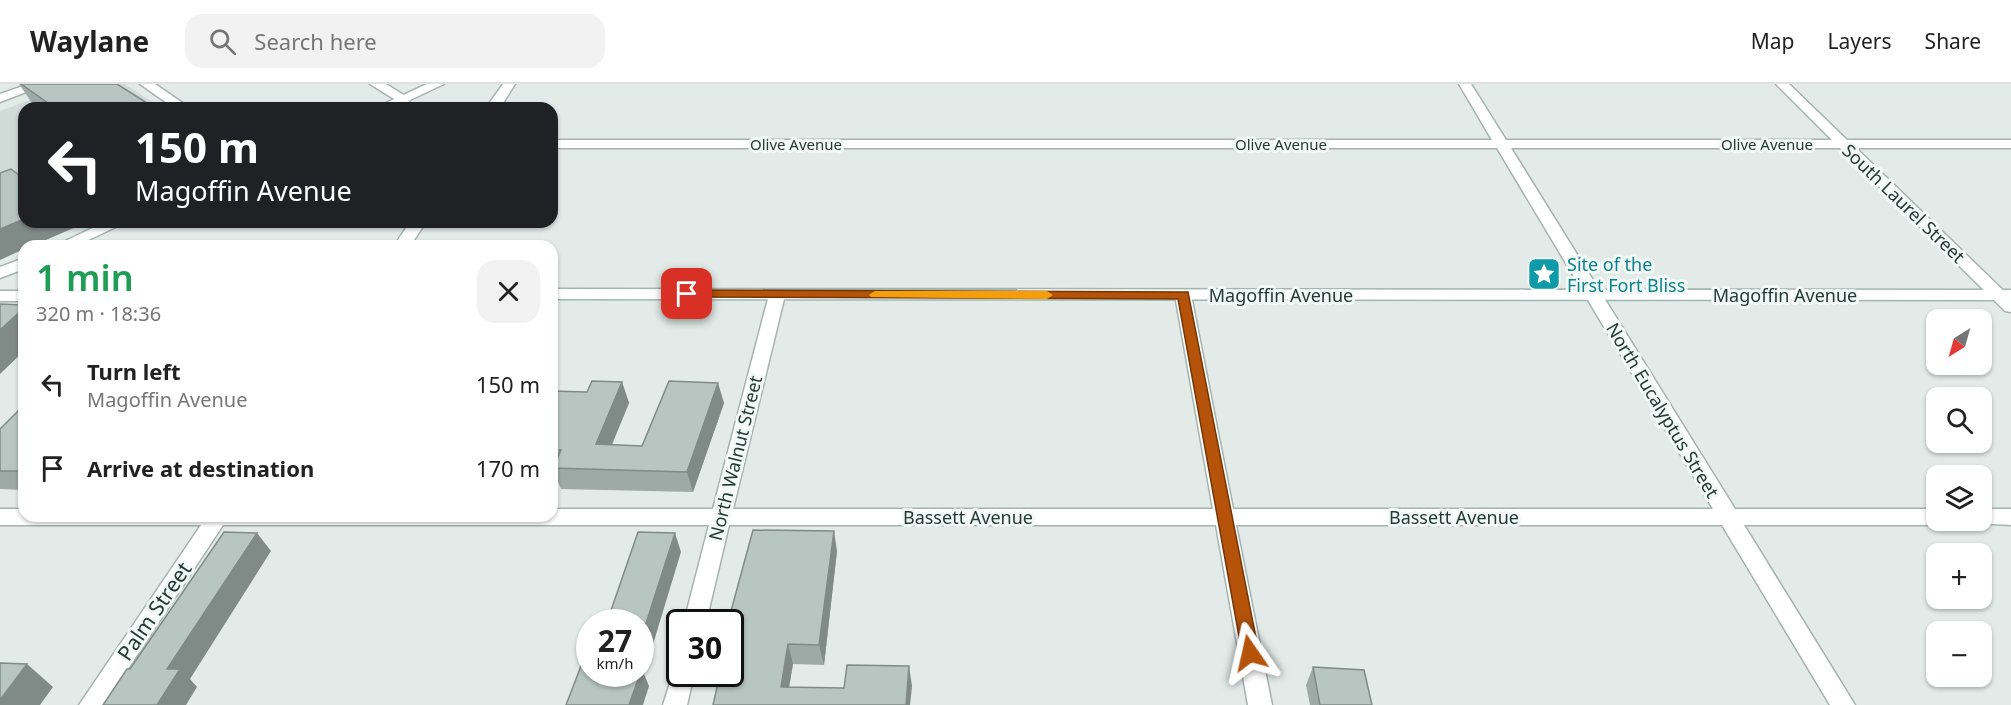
<!DOCTYPE html>
<html lang="en">
<head>
<meta charset="utf-8">
<style>
	body { margin:0; font-family:"Noto Sans",sans-serif; background:#f2f2f2; color:#222; height:100vh; display:flex; flex-direction:column; font-size:22px; white-space:nowrap }
	* { box-sizing:border-box; margin:0 }
	p { font-size:20px; color:#767676 }
	.icon { flex:none; width:33px; height:33px; fill:none; stroke:currentColor; stroke-width:2; stroke-linecap:round; stroke-linejoin:round }
	.map { position:relative; flex:1; overflow:hidden }
	.drawer { position:absolute; left:18px; top:156px; width:540px; height:282px; display:flex; flex-direction:column; background:#fff; border-radius:18px; box-shadow:0 2px 4px #0004 }
	.drawer>* { flex:none }
	.hud { position:absolute; left:18px; top:18px; width:540px; height:126px; border-radius:18px; box-shadow:0 2px 4px #0004; background:#202124; color:#fff; overflow:hidden }
	.needle { width:39px; rotate:217deg }
	.fabs { position:absolute; left:1926px; top:225px; display:grid; gap:12px }
	.fabs a { display:grid; place-items:center; width:66px; height:66px; border-radius:12px; background:#fff; box-shadow:0 2px 4px #0004; font-size:30px }
	.speed { position:absolute; left:576px; top:525px; display:flex; gap:12px; font-size:30px; font-weight:700; text-align:center }
	.speed>* { display:grid; place-content:center; width:78px; height:78px; border-radius:50%; background:#fff; box-shadow:0 2px 4px #0004; line-height:1 }
	.speed small { font-size:15px; font-weight:400 }
	.speed .limit { border:3px solid #111; border-radius:9px; background:#fff; color:#111 }
	.pin { position:absolute; display:grid; place-items:center; width:51px; height:51px; color:#fff; margin:-26px; border-radius:12px; box-shadow:0 3px 9px #0006 }
	.me { position:absolute; width:66px; margin:-33px; rotate:349deg; stroke-linejoin:round; filter:drop-shadow(0 0 4px #0008) }
	.turn { display:flex; align-items:center; gap:21px; height:126px; padding:0 18px; font-size:27px }
	.turn .icon { width:78px; height:78px; stroke-width:2.5 }
	.turn b { display:block; font-size:42px; line-height:51px }
	.round { display:grid; place-items:center; flex:none; width:63px; height:63px; border-radius:18px; background:#f2f2f2 }
	.summary { display:flex; align-items:center; justify-content:space-between; height:102px; padding:0 18px }
	h1 { font-size:36px; font-weight:600; line-height:45px; color:#1e9e55 }
	ul { padding:0; list-style:none }
	li { display:flex; align-items:center; gap:18px; height:84px; padding:0 18px }
	li div { flex:1 }
	li b { display:block; font-size:22px }
	li em { font-style:normal }
	header { display:flex; align-items:center; gap:36px; box-sizing:border-box; height:84px; padding:0 30px; background:#fff; border-bottom:2px solid #e0e0e0 }
	header strong { font-size:28px }
	nav { display:flex; gap:33px; margin-inline-start:auto; font-size:21px }
	.search { width:420px; height:54px; background:#f2f2f2; display:flex; align-items:center; gap:15px; box-sizing:border-box; padding:0 21px; border-radius:18px; color:#767676; font-size:22px }
	.map>svg:first-child { display:block }
	.built { fill:#d0dbd7 }
	.lines { fill:none; stroke-linecap:round; stroke-linejoin:round }
	.street-casing { stroke:#a5b3af; stroke-width:3 }
	.secondary-casing { stroke:#a1b6b0; stroke-width:3 }
	.street { fill:#fff; fill-rule:evenodd }
	.secondary { fill:#fff; fill-rule:evenodd }
	.wall { fill:#9daaa6 }
	.shaded-wall { fill:#808b87 }
	.building { fill:#b7c6c1; stroke:#808b87; stroke-width:1.5 }
	.route { fill:#b45309; stroke:#753606; stroke-width:1.5 }
	.slow { fill:#f59e0b }
	.labels { text-anchor:middle; dominant-baseline:central; stroke-width:6; stroke-linejoin:round; paint-order:stroke }
	.far-street-label { font-size:15px; fill:#233b36; stroke:#f2f8f5 }
	.street-label { font-size:18px; fill:#233b36; stroke:#f2f8f5 }
	.culture-label { font-size:18px; fill:#0d838f; stroke:#f2f8f5; text-anchor:start }
	.near-street-label { font-size:21px; fill:#233b36; stroke:#f2f8f5 }
</style>
</head>
<body>
<header>
<strong>Waylane</strong>
<div class="search"><svg class="icon" aria-label="search" viewBox="0 0 24 24"><circle cx="10" cy="10" r="6"/><path d="M15 15l6 6"/></svg>Search here</div>
<nav><a>Map</a><a>Layers</a><a>Share</a></nav>
</header>
<div class="map">
<svg width="2011" height="621" viewBox="0 0 2011 621">
	<rect width="100%" height="100%" fill="#e2ebe8"/>
	<path class="built" d="M73 0H125L161 24H24V138H89L32 162H24L0 176V27Z"/>
	<g class="lines">
		<defs>
			<g id="street">
				<path d="M29 0H47L0 18V10Z"/>
				<path d="M140 0H155L190 24H174Z"/>
				<path d="M370 0H386L410 15 409 18H399Z"/>
				<path d="M503 0H515L500 24H486Z"/>
				<path d="M1459 0H1471L1506 56H1832L1776 0H1789L1847 56H2011V64H1856L2011 214V228L2005 227 1840 64H1511L1735 425H1936V436H1944L1936 441H1744L1855 621H1830L1722 441H1236L1272 621H1248L1216 441H729L706 538H684L709 441H223L104 621H79L201 441H0V425H24V432H552V425H713L769 211 777 206 785 211 733 425H1213L1175 211 1183 206 1191 211 1233 425H1713L1497 64H552V56H1492Z"/>
				<path d="M410 138H426L410 162H394Z"/>
				<path d="M1982 425H2011V441L1975 439 1974 436H1982Z"/>
				<path d="M680 581V590H694L687 621H663L675 583Z"/>
			</g>
			<g id="secondary">
				<path d="M427 0H444L393 24H375Z"/>
				<path d="M105 138H126L76 162H55Z"/>
				<path d="M24 174V185L0 194V183Z"/>
				<path d="M552 205 2011 206V216L552 215Z"/>
				<rect x="0" y="207" width="24" height="10"/>
			</g>
		</defs>
		<use href="#street" class="street-casing"/>
		<use href="#secondary" class="secondary-casing"/>
		<use href="#street" class="street"/>
		<use href="#secondary" class="secondary"/>
	</g>
	<g class="wall">
		<path d="M19 0H117L155 24H39L32 19Z"/>
		<path d="M622 298 629 319 612 361 642 362 724 319 693 408 561 405 553 386H552V307L587 308Z"/>
		<path d="M24 321V406L0 405V345Z"/>
		<path d="M837 467 824 581 793 580 789 603 844 604 912 602 713 621Z"/>
		<path d="M1313 583 1372 621H1310L1306 601Z"/>
	</g>
	<g class="shaded-wall">
		<path d="M24 135V138H87L32 162H24V165L0 176V145Z"/>
		<path d="M24 224V267L0 290V246Z"/>
		<path d="M622 298 629 319 603 381 596 360Z"/>
		<path d="M718 299 724 319 693 408 687 388Z"/>
		<path d="M834 447 837 467 824 581 819 561Z"/>
		<path d="M257 449 271 467 190 595 197 603 186 621H157L167 585Z"/>
		<path d="M675 449 681 468 644 590 649 602 643 621H629L635 590H640V558Z"/>
		<path d="M788 560 793 580 786 621 781 603Z"/>
		<path d="M27 580 53 603 40 621H0V616Z"/>
		<path d="M909 582 912 602 910 621H906Z"/>
	</g>
	<g class="building">
		<path d="M21 0H117L155 24H55Z"/>
		<path d="M11 85 24 95V135L0 145V89Z"/>
		<path d="M0 220 24 221V224L0 246Z"/>
		<path d="M592 297 622 298 596 360 642 362 669 297 718 299 687 388 553 384 561 366H552V307L587 308Z"/>
		<path d="M24 321V387H0V345Z"/>
		<path d="M753 446 834 447 819 561 788 560 781 603 844 604 847 581 909 582 906 621H713L720 590H730V538H728Z"/>
		<path d="M224 448 257 449 167 585H180L157 621H103L127 585H130Z"/>
		<path d="M638 448 675 449 640 558V538H607Z"/>
		<path d="M0 579 27 580 0 616Z"/>
		<path d="M581 582H590V590H640L629 621H566Z"/>
		<path d="M1313 583 1364 586 1372 621H1320Z"/>
	</g>
	<path class="route" d="M687 206 1188 208 1259 569 1256 574 1250 576 1244 574 1242 569 1178 215 683 213V208Z"/>
	<path class="slow" d="M875 207H1047L1053 211 1047 215 871 213 869 211Z"/>
	<defs>
		<symbol id="sight-square" viewBox="-11 -11 22 22"><rect x="-9" y="-9" width="18" height="18" rx="4" fill="#0f9aa8" stroke="#f2f8f5"/><path d="M0-6L1.8-2.2L6-1.7L2.9 1.2L3.7 5.4L0 3.3L-3.7 5.4L-2.9 1.2L-6-1.7L-1.8-2.2Z" fill="#fff"/></symbol>
	</defs>
	<g fill-rule="evenodd">
		<use href="#sight-square" x="1525" y="171" width="38" height="38"/>
	</g>
	<g class="labels">
		<g class="far-street-label">
			<text x="796" y="60">Olive Avenue</text>
			<text x="1281" y="60">Olive Avenue</text>
			<text x="1767" y="60">Olive Avenue</text>
		</g>
		<g class="street-label">
			<text transform="translate(1904 119) rotate(44)">South Laurel Street</text>
			<text x="1281" y="211">Magoffin Avenue</text>
			<text x="1785" y="211">Magoffin Avenue</text>
			<text transform="translate(1663 326) rotate(59)">North Eucalyptus Street</text>
			<text transform="translate(735 374) rotate(-76)">North Walnut Street</text>
			<text x="968" y="433">Bassett Avenue</text>
			<text x="1454" y="433">Bassett Avenue</text>
		</g>
		<g class="culture-label">
			<text x="1567" y="180">Site of the<tspan x="1567" dy="21">First Fort Bliss</tspan></text>
		</g>
		<g class="near-street-label">
			<text transform="translate(154 527) rotate(-56)">Palm Street</text>
		</g>
	</g>
</svg>
<div class="fabs">
<a><svg class="needle" viewBox="-14 -14 28 28"><path d="M0-13l5 13h-10z" fill="#e53935"/><path d="M0 13l5-13h-10z" fill="#767676"/></svg></a>
<a><svg class="icon" aria-label="search" viewBox="0 0 24 24"><circle cx="10" cy="10" r="6"/><path d="M15 15l6 6"/></svg></a>
<a><svg class="icon" aria-label="layers" viewBox="0 0 24 24"><path d="M12 4l9 5-9 5-9-5zM3 14l9 5 9-5"/></svg></a>
<a>+</a>
<a>−</a>
</div>
<div class="speed"><div>27<small>km/h</small></div><div class="limit">30</div></div>
<div class="pin" style="left:687px;top:210px;background:#d93025"><svg class="icon" aria-label="arrive" viewBox="0 0 24 24"><path d="M6 21V4h12l-3 4 3 4H6"/></svg></div>
<svg class="me" style="left:1250px;top:569px" viewBox="-20 -20 40 40"><path d="M0-17L14 15 0 8-14 15z" fill="#b45309" stroke="#fff" stroke-width="4"/></svg>
<div class="hud">
<div class="turn"><svg class="icon" aria-label="left" viewBox="0 0 24 24"><path d="M17 20v-9H6M10 6l-5 5 5 5"/></svg><div><b>150 m</b>Magoffin Avenue</div></div>
</div>
<section class="drawer">
<div class="summary"><div><h1>1 min</h1><p>320 m · 18:36</p></div><a class="round"><svg class="icon" aria-label="close" viewBox="0 0 24 24"><path d="M6 6l12 12M18 6L6 18"/></svg></a></div>
<ul>
<li><svg class="icon" aria-label="left" viewBox="0 0 24 24"><path d="M17 20v-9H6M10 6l-5 5 5 5"/></svg><div><b>Turn left</b><p>Magoffin Avenue</p></div><em>150 m</em></li>
<li><svg class="icon" aria-label="arrive" viewBox="0 0 24 24"><path d="M6 21V4h12l-3 4 3 4H6"/></svg><div><b>Arrive at destination</b></div><em>170 m</em></li>
</ul>
</section>
</div>
</body>
</html>
